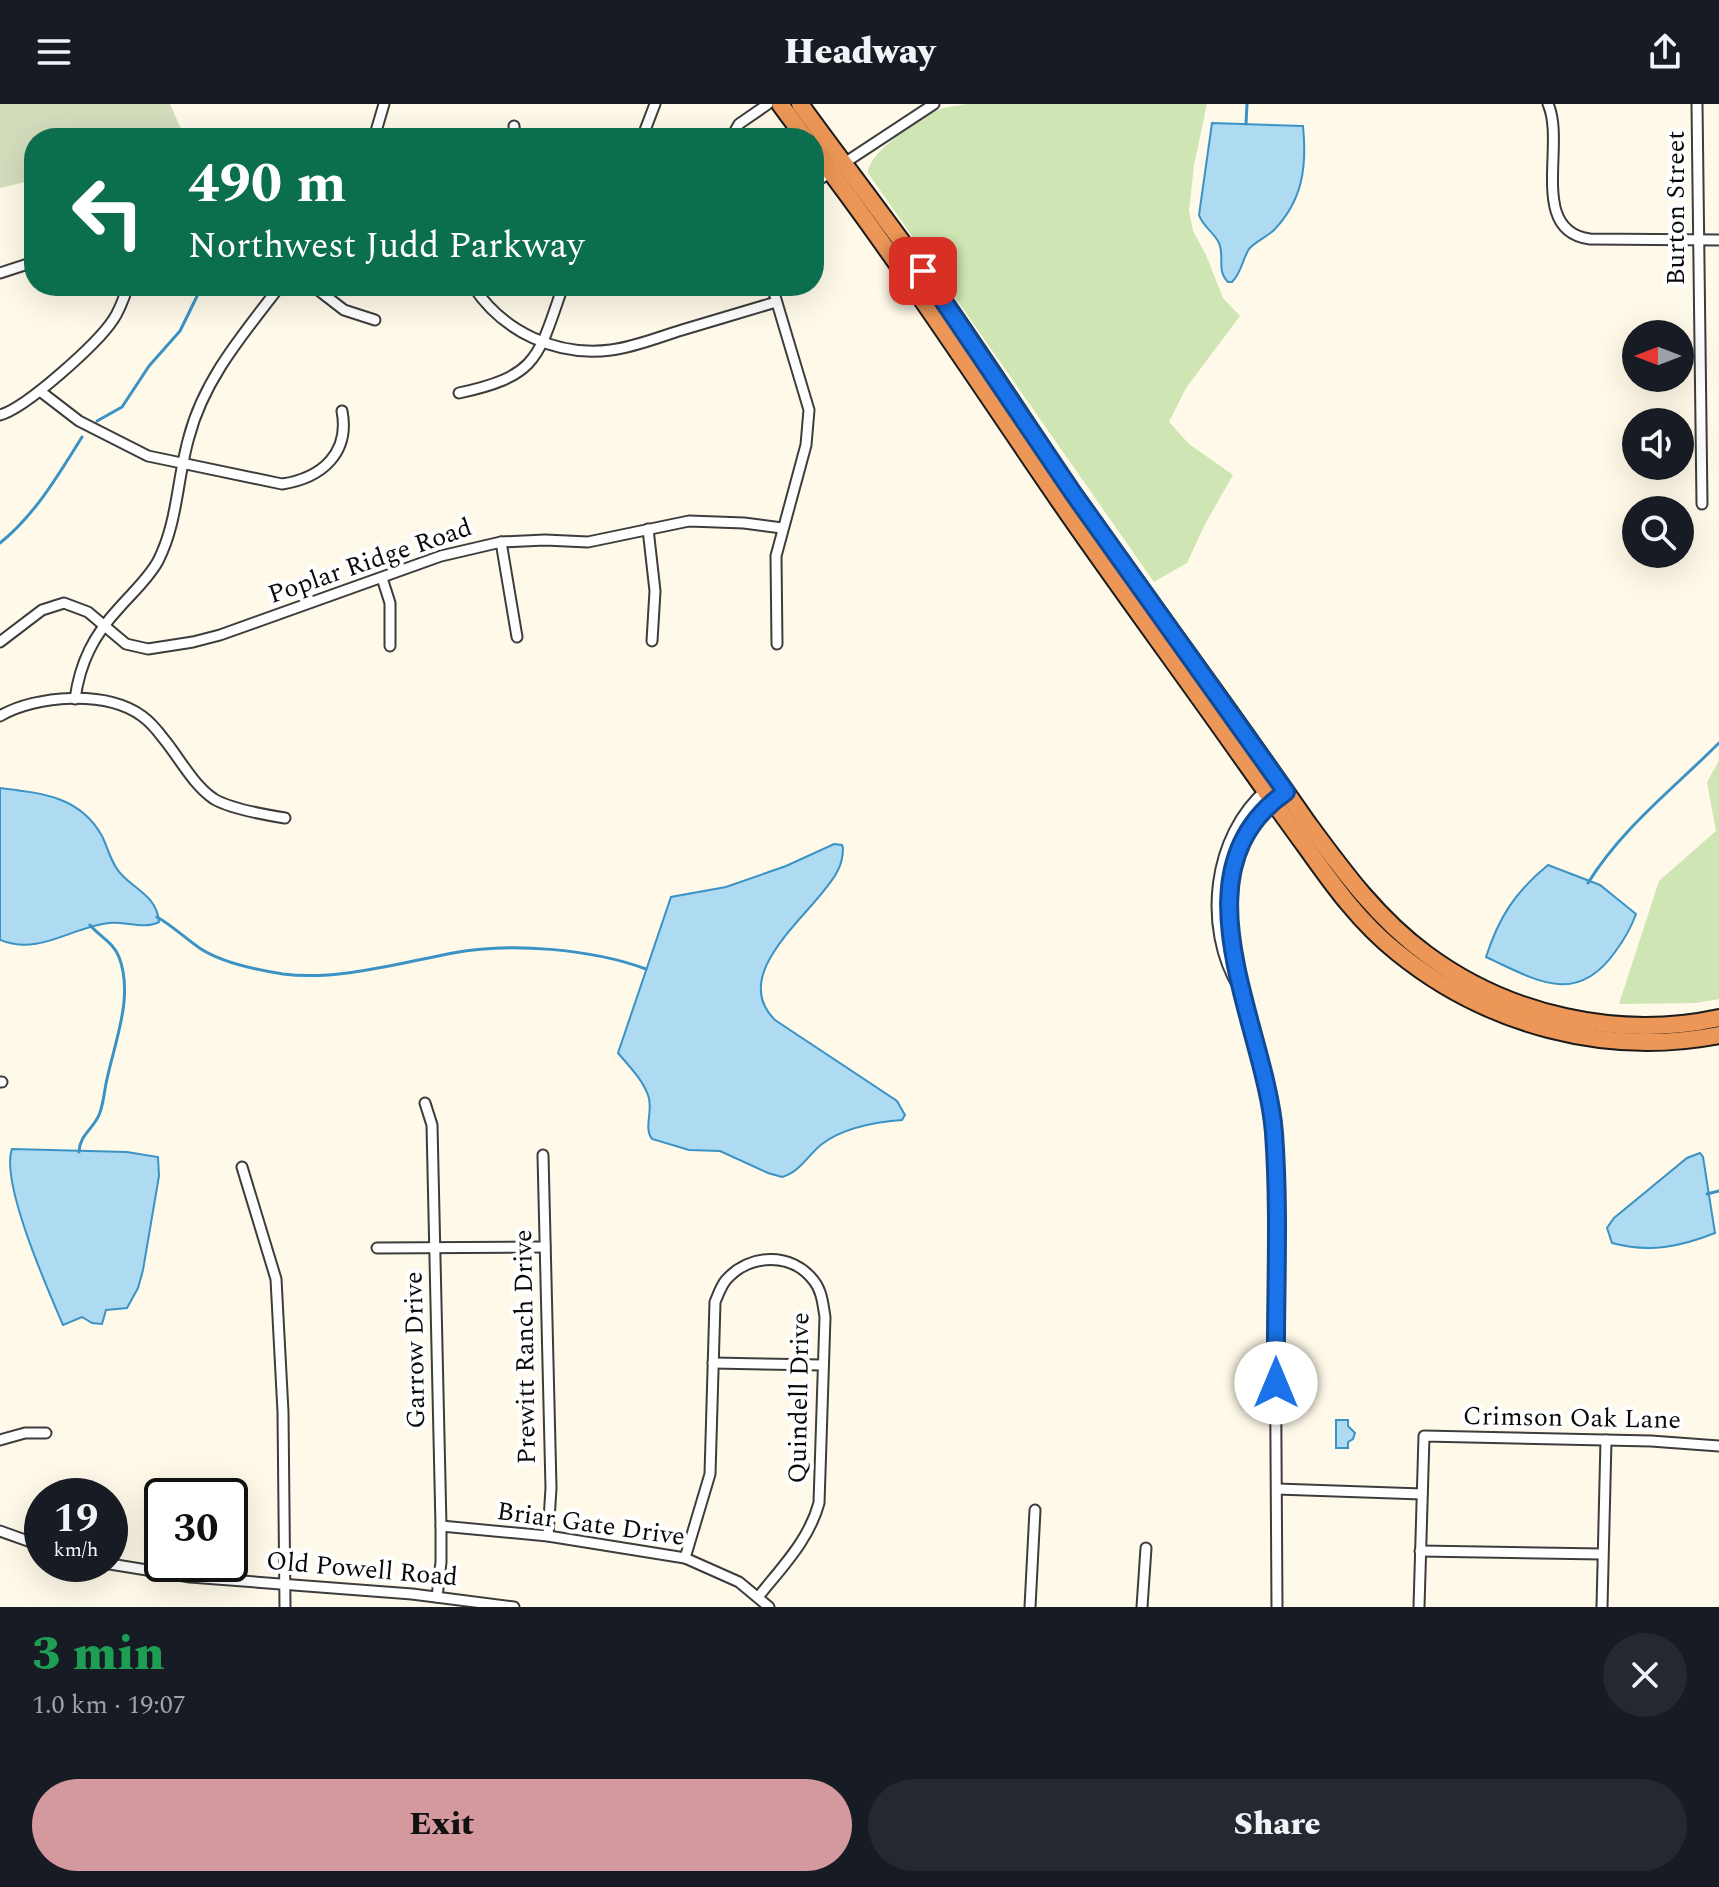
<!DOCTYPE html>
<html lang="en">
<head>
<meta charset="utf-8">
<style>
	body { margin:0; font-family:Spectral,serif; background:#242831; color:#f1f3f6; height:100vh; display:flex; flex-direction:column; font-size:30px; white-space:nowrap }
	* { box-sizing:border-box; margin:0 }
	p { font-size:26px; color:#9ea1a6 }
	.icon { flex:none; width:44px; height:44px; fill:none; stroke:currentColor; stroke-width:2; stroke-linecap:round; stroke-linejoin:round }
	.map { position:relative; height:1503px; overflow:hidden }
	.panel { display:flex; flex-direction:column; background:#171b24; flex:1 }
	.panel>* { flex:none }
	.banner { position:absolute; left:24px; top:24px; width:800px; height:168px; border-radius:32px; box-shadow:0 8px 32px #0002; background:#0b6e4f; color:#fff; overflow:hidden }
	.needle { width:52px; rotate:270deg }
	.tools { position:absolute; left:1622px; top:216px; display:grid; gap:16px }
	.tools a { display:grid; place-items:center; width:72px; height:72px; border-radius:50%; background:#171b24; box-shadow:0 8px 32px #0002; font-size:40px }
	.speed { position:absolute; left:24px; top:1374px; display:flex; gap:16px; font-size:40px; font-weight:700; text-align:center }
	.speed>* { display:grid; place-content:center; width:104px; height:104px; border-radius:50%; background:#171b24; box-shadow:0 8px 32px #0002; line-height:1 }
	.speed small { font-size:20px; font-weight:400 }
	.speed .limit { border:4px solid #111; border-radius:12px; background:#fff; color:#111 }
	.pin { position:absolute; display:grid; place-items:center; width:68px; height:68px; color:#fff; margin:-34px; border-radius:16px; box-shadow:0 4px 12px #0006 }
	.me { position:absolute; width:88px; margin:-44px; rotate:0deg; stroke-linejoin:round; filter:drop-shadow(0 0 6px #0008) }
	.turn { display:flex; align-items:center; gap:28px; height:168px; padding:0 32px; font-size:36px }
	.turn .icon { width:104px; height:104px; stroke-width:2.5 }
	.turn b { display:block; font-size:56px; line-height:68px }
	.round { display:grid; place-items:center; flex:none; width:84px; height:84px; border-radius:42px; background:#242831 }
	.headline { display:flex; align-items:center; justify-content:space-between; height:136px; padding:0 32px }
	h1 { font-size:48px; font-weight:800; line-height:60px; color:#1e9e55 }
	.primary-button { display:flex; gap:16px; margin-top:auto; padding:16px 32px }
	.primary-button a { flex:1; height:92px; border-radius:48px; background:#d4999f; color:#111; font-size:32px; font-weight:800; line-height:92px; text-align:center }
	.primary-button a+a { background:#242831; color:#f1f3f6 }
	header { display:flex; justify-content:space-between; align-items:center; height:104px; padding:0 32px; background:#171b24; font-size:36px; font-weight:800 }
	.map>svg:first-child { display:block }
	.green { fill:#cfe5b4 }
	.cemetery { fill:#d3ddbc }
	.water { fill:#afdbf2; stroke:#3b92c5; stroke-width:2 }
	.lines { fill:none; stroke-linecap:round; stroke-linejoin:round }
	.stream { stroke:#3b92c5; stroke-width:3 }
	.street-casing { stroke:#3d3d3d; stroke-width:13 }
	.highway-casing { stroke:#1b1b1b; stroke-width:20 }
	.street { stroke:#fff; stroke-width:9 }
	.highway { stroke:#ec9757; stroke-width:16 }
	.route-casing { stroke:#114b97; stroke-width:20 }
	.route { stroke:#1a73e8; stroke-width:14 }
	.labels { text-anchor:middle; dominant-baseline:central; stroke-width:8; stroke-linejoin:round; paint-order:stroke }
	.street-label { font-size:26px; fill:#0a0a0a; stroke:#fff }
</style>
</head>
<body>
<header><svg class="icon" aria-label="menu" viewBox="0 0 24 24"><path d="M4 6h16M4 12h16M4 18h16"/></svg>Headway<svg class="icon" aria-label="share" viewBox="0 0 24 24"><path d="M12 15V3M7 8l5-5 5 5M5 13v7h14v-7"/></svg></header>
<div class="map">
<svg width="1719" height="1503" viewBox="0 0 1719 1503">
	<rect width="100%" height="100%" fill="#fef9e8"/>
	<g class="green">
		<path d="M966 0H1207L1194 61 1189 107 1193 127 1206 151 1223 194 1240 212 1186 284 1169 318 1189 340 1233 371 1205 420 1187 459 1154 478 868 69C868 49 917 16 935 7 944 3 956 2 966 0Z"/>
		<path d="M1719 657V895L1696 899 1619 900 1659 777 1716 727 1707 678Z"/>
	</g>
	<path class="cemetery" d="M0 0H170L185 34H34V76L0 84Z"/>
	<g class="water">
		<path d="M1212 19 1303 22C1307 62 1303 96 1274 126 1267 133 1256 137 1249 145 1242 156 1242 168 1232 178H1228C1216 166 1225 153 1219 139 1214 128 1203 123 1199 111Z"/>
		<path d="M0 684C41 689 80 692 102 732 108 744 112 762 122 771 137 787 157 793 159 818 143 826 126 817 109 819 71 823 40 852 0 836Z"/>
		<path d="M834 740 842 741 843 744C843 752 841 761 837 768 817 807 726 868 775 916L897 997 905 1011 902 1016C876 1018 844 1023 822 1040 808 1051 800 1068 782 1073L768 1069 720 1047 689 1046 652 1035C643 1023 654 1006 648 991 642 975 629 962 618 949L671 793 726 783 786 762Z"/>
		<path d="M1548 761 1600 781 1636 810C1631 824 1624 836 1615 848 1576 903 1536 876 1486 853 1499 813 1515 788 1548 761Z"/>
		<path d="M12 1045 127 1048 158 1053 159 1072 143 1166 138 1184 127 1204 106 1206 102 1220 92 1219 82 1213 63 1221C48 1186 0 1078 12 1045Z"/>
		<path d="M1700 1049 1703 1053 1715 1129C1680 1143 1649 1149 1612 1139L1607 1124 1614 1114 1687 1054Z"/>
		<path d="M1336 1316H1348V1322L1355 1329 1353 1335 1348 1338V1344H1336Z"/>
	</g>
	<g class="lines">
		<g class="stream">
			<path d="M1246 20 1247 0"/>
			<path d="M97 317 122 303 149 262 180 227 202 182"/>
			<path d="M0 439C35 411 59 370 82 333"/>
			<path d="M1588 779C1622 724 1674 684 1719 639"/>
			<path d="M157 813C173 822 186 835 201 845 223 859 257 866 283 870 338 877 399 859 453 849 510 838 592 845 646 865"/>
			<path d="M79 1048C79 1032 93 1025 99 1011 104 999 104 987 107 975 115 937 134 892 119 853 114 839 99 832 90 821"/>
			<path d="M1707 1090 1719 1087"/>
		</g>
		<defs>
			<g id="street">
				<path d="M1548 0C1566 40 1528 127 1590 135L1719 136"/>
				<path d="M1697 0 1702 400"/>
				<path d="M514 22 515 34"/>
				<path d="M374 34 384 0"/>
				<path d="M642 34 655 0"/>
				<path d="M731 34 739 20 768 0"/>
				<path d="M814 79 934 0"/>
				<path d="M0 169 34 158"/>
				<path d="M313 182 344 206 375 216"/>
				<path d="M473 182C503 228 557 253 611 246 635 243 659 233 682 226 713 217 745 207 776 198"/>
				<path d="M772 182 809 306 806 341 776 452 777 540"/>
				<path d="M40 287 79 317 148 352 282 380C322 374 350 349 342 307"/>
				<path d="M459 289C538 272 538 254 563 182"/>
				<path d="M0 311C26 304 97 240 113 216 120 206 124 194 128 182"/>
				<path d="M648 425 655 487 652 537"/>
				<path d="M501 438 517 533"/>
				<path d="M382 474 390 499V542"/>
				<path d="M0 538 42 506 64 499 88 508 126 540 148 545 193 538 220 531 441 452 501 438 545 436 588 438 689 417 744 419 782 424"/>
				<path d="M75 595C80 558 94 531 119 504 133 488 148 475 158 457 178 418 177 374 189 333 204 275 244 229 280 182"/>
				<path d="M0 612C36 591 106 586 142 612 149 617 157 626 163 634 179 653 193 681 214 695 231 705 266 711 285 714"/>
				<path d="M1274 697 1255 714 1241 741 1232 774 1228 803 1232 840 1241 887 1274 1028 1277 1503"/>
				<path d="M1239 884C1202 823 1212 732 1267 685"/>
				<path d="M0 978H2"/>
				<path d="M425 999 432 1021 441 1422V1458L437 1493"/>
				<path d="M543 1051 551 1384 548 1432"/>
				<path d="M242 1063 276 1175 283 1308 285 1503"/>
				<path d="M377 1144 545 1143"/>
				<path d="M713 1259 823 1261"/>
				<path d="M0 1336 25 1329H46"/>
				<path d="M1277 1385 1422 1390"/>
				<path d="M441 1422 548 1432 685 1454 739 1478 769 1503"/>
				<path d="M0 1427 42 1442"/>
				<path d="M1420 1447 1602 1450"/>
				<path d="M685 1454 710 1370 715 1198C718 1191 721 1182 726 1176 750 1149 792 1148 814 1177 822 1187 823 1201 825 1213L819 1399C809 1436 782 1463 759 1492"/>
				<path d="M110 1460 190 1473 412 1490 514 1503"/>
				<path d="M1030 1503 1035 1406"/>
				<path d="M1142 1503 1146 1444"/>
				<path d="M1419 1503 1424 1332 1651 1337 1719 1342"/>
				<path d="M1602 1503 1606 1336"/>
			</g>
			<g id="highway">
				<path d="M780 0 805 34"/>
				<path d="M800 0C836 50 874 99 910 149 966 227 1018 308 1072 388 1119 455 1168 522 1216 589 1247 632 1277 675 1307 718 1343 767 1377 814 1426 850 1508 911 1618 936 1719 914"/>
				<path d="M814 46C901 160 979 280 1060 398 1111 472 1164 544 1216 617 1246 659 1275 701 1306 743 1333 781 1360 819 1398 849 1487 921 1606 953 1719 931"/>
			</g>
		</defs>
		<use href="#street" class="street-casing"/>
		<use href="#highway" class="highway-casing"/>
		<use href="#street" class="street"/>
		<use href="#highway" class="highway"/>
	</g>
	<g class="lines">
		<defs>
			<path id="route" d="M923 167 1073 389 1286 688C1170 768 1266 922 1274 1029 1280 1112 1275 1196 1276 1279"/>
		</defs>
		<use href="#route" class="route-casing"/>
		<use href="#route" class="route"/>
	</g>
	<g class="labels">
		<g class="street-label">
			<text transform="translate(1676 104) rotate(-90)">Burton Street</text>
			<text transform="translate(370 457) rotate(-19)">Poplar Ridge Road</text>
			<text transform="translate(525 1243) rotate(-91)">Prewitt Ranch Drive</text>
			<text transform="translate(415 1246) rotate(-91)">Garrow Drive</text>
			<text transform="translate(799 1294) rotate(-89)">Quindell Drive</text>
			<text transform="translate(1572 1314) rotate(1)">Crimson Oak Lane</text>
			<text transform="translate(591 1420) rotate(8)">Briar Gate Drive</text>
			<text transform="translate(362 1465) rotate(5)">Old Powell Road</text>
		</g>
	</g>
</svg>
<div class="tools">
<a><svg class="needle" viewBox="-14 -14 28 28"><path d="M0-13l5 13h-10z" fill="#e53935"/><path d="M0 13l5-13h-10z" fill="#9ea1a6"/></svg></a>
<a><svg class="icon" aria-label="sound" viewBox="0 0 24 24"><path d="M4 9h4l5-4v14l-5-4H4zM17 9q2 3 0 6"/></svg></a>
<a><svg class="icon" aria-label="search" viewBox="0 0 24 24"><circle cx="10" cy="10" r="6"/><path d="M15 15l6 6"/></svg></a>
</div>
<div class="speed"><div>19<small>km/h</small></div><div class="limit">30</div></div>
<div class="pin" style="left:923px;top:167px;background:#d93025"><svg class="icon" aria-label="arrive" viewBox="0 0 24 24"><path d="M6 21V4h12l-3 4 3 4H6"/></svg></div>
<svg class="me" style="left:1276px;top:1279px" viewBox="-20 -20 40 40"><circle r="19" fill="#fff"/><path d="M0-13L10 11 0 6-10 11z" fill="#1a73e8"/></svg>
<div class="banner">
<div class="turn"><svg class="icon" aria-label="left" viewBox="0 0 24 24"><path d="M17 20v-9H6M10 6l-5 5 5 5"/></svg><div><b>490 m</b>Northwest Judd Parkway</div></div>
</div>
</div>
<section class="panel">
<div class="headline"><div><h1>3 min</h1><p>1.0 km · 19:07</p></div><a class="round"><svg class="icon" aria-label="close" viewBox="0 0 24 24"><path d="M6 6l12 12M18 6L6 18"/></svg></a></div>
<div class="primary-button"><a>Exit</a><a>Share</a></div>
</section>
</body>
</html>
